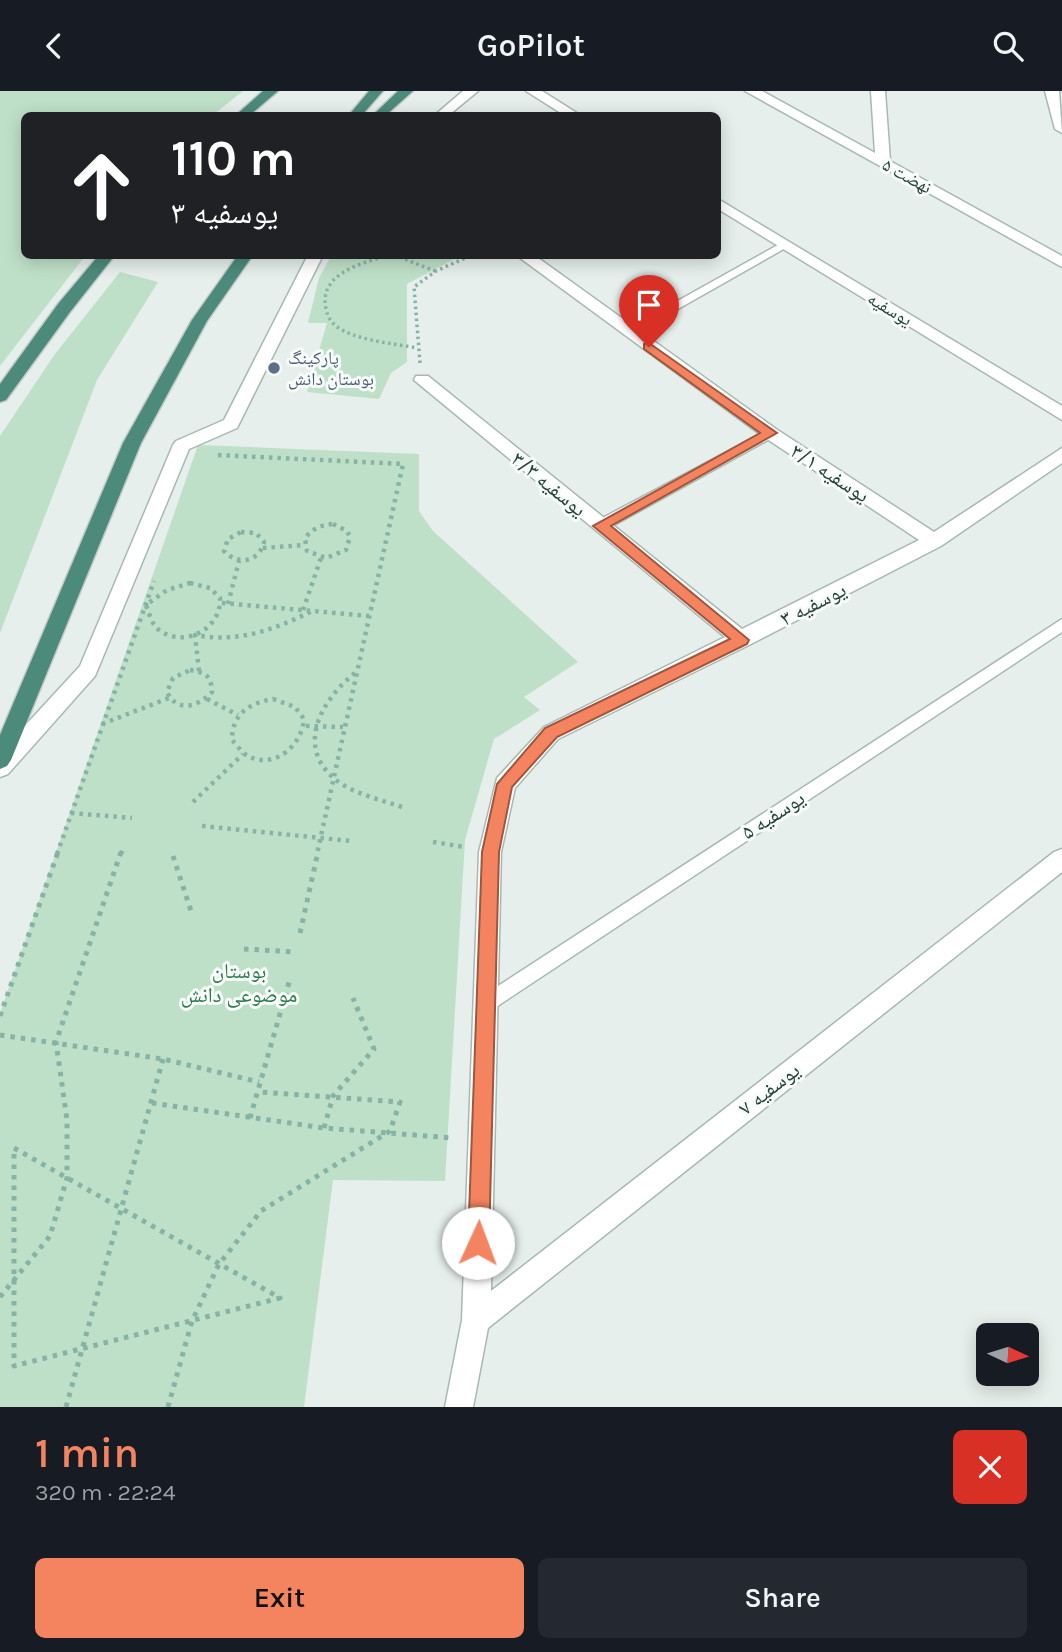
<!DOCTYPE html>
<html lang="en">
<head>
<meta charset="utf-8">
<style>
	body { margin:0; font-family:Karla,"Noto Naskh Arabic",sans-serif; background:#242831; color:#f1f3f6; height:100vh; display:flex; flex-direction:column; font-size:26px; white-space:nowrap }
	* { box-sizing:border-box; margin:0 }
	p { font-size:23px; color:#9ea1a6 }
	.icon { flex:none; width:38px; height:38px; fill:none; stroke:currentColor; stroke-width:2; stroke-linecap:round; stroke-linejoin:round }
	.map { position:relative; height:1316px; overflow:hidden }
	.drawer { display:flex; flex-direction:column; background:#171b24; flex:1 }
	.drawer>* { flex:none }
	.guide { position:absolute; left:21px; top:21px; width:700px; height:147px; border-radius:10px; box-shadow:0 4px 18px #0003; background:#202124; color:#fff; overflow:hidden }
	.needle { width:46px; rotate:94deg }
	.buttons { position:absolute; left:976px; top:1232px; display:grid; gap:14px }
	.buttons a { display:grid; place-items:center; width:63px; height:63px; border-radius:10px; background:#171b24; box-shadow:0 4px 18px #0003; font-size:35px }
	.pin { position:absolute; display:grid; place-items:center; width:60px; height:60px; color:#fff; margin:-72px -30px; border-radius:50% 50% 50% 0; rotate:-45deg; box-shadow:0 0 7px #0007 }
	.pin .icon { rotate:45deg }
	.me { position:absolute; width:77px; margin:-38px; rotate:2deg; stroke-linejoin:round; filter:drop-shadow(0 0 5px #0008) }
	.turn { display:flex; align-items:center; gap:24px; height:147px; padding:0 35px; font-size:32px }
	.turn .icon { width:91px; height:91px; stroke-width:2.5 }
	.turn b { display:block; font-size:49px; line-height:60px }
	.round { display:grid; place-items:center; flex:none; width:74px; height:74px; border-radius:10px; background:#242831 }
	.overview { display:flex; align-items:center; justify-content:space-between; height:119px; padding:0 35px }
	h1 { font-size:42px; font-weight:600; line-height:52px; color:#f4845f }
	.cta { display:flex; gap:14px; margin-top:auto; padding:14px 35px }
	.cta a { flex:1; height:80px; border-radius:10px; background:#f4845f; color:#111; font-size:28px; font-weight:600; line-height:80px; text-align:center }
	.cta a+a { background:#242831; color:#f1f3f6 }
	header { display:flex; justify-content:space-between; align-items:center; height:91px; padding:0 35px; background:#171b24; font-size:32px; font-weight:600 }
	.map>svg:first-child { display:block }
	.green { fill:#bfe0c8 }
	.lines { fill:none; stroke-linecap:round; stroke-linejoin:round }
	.service-casing { stroke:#a8b8b2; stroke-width:3 }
	.minor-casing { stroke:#a8b8b2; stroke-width:3 }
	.trunk-casing { stroke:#c2cac8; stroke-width:3 }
	.path-far2 { stroke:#86b3a5; stroke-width:3.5; stroke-dasharray:2.5 3.5; stroke-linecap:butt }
	.path-far1 { stroke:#86b3a5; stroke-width:4.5; stroke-dasharray:3.5 5; stroke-linecap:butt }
	.path { stroke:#86b3a5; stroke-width:5; stroke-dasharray:4.5 6; stroke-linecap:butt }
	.service { fill:#fff; fill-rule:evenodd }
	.minor { fill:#fff; fill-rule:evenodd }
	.trunk { fill:#4c8a7c; fill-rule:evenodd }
	.route { fill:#f4845f; stroke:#9f563e; stroke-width:2 }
	.service-dot { fill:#5c6f8a; stroke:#f7fbf9; stroke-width:2.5 }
	.labels { text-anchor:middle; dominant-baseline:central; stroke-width:6; stroke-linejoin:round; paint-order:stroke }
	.far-street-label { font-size:18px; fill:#24423a; stroke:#f7fbf9 }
	.far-service-label { font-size:18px; fill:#4e5e75; stroke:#f7fbf9; text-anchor:start }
	.street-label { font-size:21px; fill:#24423a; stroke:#f7fbf9 }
	.park-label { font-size:21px; fill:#2d7a4b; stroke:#f7fbf9 }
</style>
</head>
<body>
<header><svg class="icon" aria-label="back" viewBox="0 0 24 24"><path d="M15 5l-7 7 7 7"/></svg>GoPilot<svg class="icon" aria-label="search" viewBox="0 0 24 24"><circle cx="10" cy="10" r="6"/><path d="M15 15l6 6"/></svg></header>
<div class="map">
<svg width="1062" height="1316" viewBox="0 0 1062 1316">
	<rect width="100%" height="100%" fill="#e6efeb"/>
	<g class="green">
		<path d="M0 0H243L213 24H24V164L85 165 0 275Z"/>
		<path d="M331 165H460L407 193V271L391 282 379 308 307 301 327 232H308L319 187Z"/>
		<path d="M120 181 158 191 97 289 0 542V345L55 263Z"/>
		<path d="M198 354 419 363V420L433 440 578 571 524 606 540 619 494 648 465 749 445 1090 333 1089 304 1316H0V922Z"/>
	</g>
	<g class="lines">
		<defs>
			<g id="service">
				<path d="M785 150 791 153 789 155 632 244 628 245 622 241Z"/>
				<path d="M770 338 776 342 775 345 605 439H595L593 435 595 431Z"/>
				<path d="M1062 528V541L490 920 484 923 478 920 475 914 478 908Z"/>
			</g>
			<g id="minor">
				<path d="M463 0H478L449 24H435Z"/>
				<path d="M526 0H542L580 24H564Z"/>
				<path d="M745 0H762L875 62 871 0H885L890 70 1062 165V176Z"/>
				<path d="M1045 0H1059L1062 42 1055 38Z"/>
				<path d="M718 108 1062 315V329L718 118Z"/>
				<path d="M308 164H323L237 337 189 358 95 585 8 683 0 686V662L80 575 173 354 176 350 224 329Z"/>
				<path d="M516 164H534L776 338 934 441 1062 357V372L941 455 749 554 558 648 515 697 501 761 491 1200 1054 761 1062 758V781L488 1237 473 1316H445L462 1229 479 761 497 687 544 636 725 546 414 289 416 285H428L742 538 919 449 764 346Z"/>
			</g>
			<g id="trunk">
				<path d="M263 0H278L250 24H236Z"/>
				<path d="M369 0H383L362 24H349Z"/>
				<path d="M398 0H413L386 24H373Z"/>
				<path d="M99 164H115L70 221 6 309 0 311V293L58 213Z"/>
				<path d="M238 164H253L207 230 141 352 11 669 7 675 0 678V644L123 352 192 229Z"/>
			</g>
		</defs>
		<use href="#service" class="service-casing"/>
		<use href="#minor" class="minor-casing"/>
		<use href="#trunk" class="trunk-casing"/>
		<g class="path-far2">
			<path d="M389 164C363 172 318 182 326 218 328 228 333 234 342 239 365 251 393 252 417 257"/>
			<path d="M394 164 435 180"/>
			<path d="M420 272 414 196 436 180 472 164"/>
		</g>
		<g class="path-far1">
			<path d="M218 364 403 373 317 763"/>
			<path d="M333 433 347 440 350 446 346 459 326 467 307 460 305 447C313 437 321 434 333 433Z"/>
			<path d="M241 441 256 442 264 451C259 471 238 475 224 460L228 448Z"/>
			<path d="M263 457 304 454"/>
			<path d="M190 492 210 497 220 507C222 537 185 558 159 539 152 534 149 522 146 514L167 499Z"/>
			<path d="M222 512 369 525"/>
			<path d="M228 513 239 470"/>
			<path d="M303 519 321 467"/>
			<path d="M190 579C206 582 211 584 212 601 198 616 177 622 167 601L173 587Z"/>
			<path d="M199 580 195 544C238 552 274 539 312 520"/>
			<path d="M355 582C320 610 293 659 340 692 359 704 381 709 402 716"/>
			<path d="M207 608 238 624"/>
			<path d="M273 608 295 616 304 628C302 654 275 679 248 665 242 662 237 654 232 649 232 623 249 612 273 608Z"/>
			<path d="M102 633 169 607"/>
			<path d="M306 635 343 636"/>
			<path d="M193 711 243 663"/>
			<path d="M71 722 132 727"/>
			<path d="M202 735 351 750"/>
			<path d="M433 751 465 756"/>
			<path d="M57 763 154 490"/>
			<path d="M121 763 123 757"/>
		</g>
		<g class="path">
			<path d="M173 765 192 823"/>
			<path d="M300 842 318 761"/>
			<path d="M244 858 296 861"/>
			<path d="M0 925 58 761"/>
			<path d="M0 944 163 968 259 991"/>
			<path d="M152 1012 324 1037 453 1047"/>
			<path d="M250 1027 290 888"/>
			<path d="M324 1037 333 1005 374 958 353 907"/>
			<path d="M14 1057 280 1207 14 1275Z"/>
			<path d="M0 1206 50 1145 67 1087V1029L56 951 121 761"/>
			<path d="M66 1316 163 968"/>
			<path d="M168 1316 192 1230 219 1173 261 1120 390 1040 400 1011 259 1001"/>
		</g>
		<use href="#service" class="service"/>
		<use href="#minor" class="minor"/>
		<use href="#trunk" class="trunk"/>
	</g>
	<path class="route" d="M649 252 777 342 611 435 749 549 747 553 557 646 512 696 499 761 489 1152 486 1160 478 1163 471 1160 468 1152 482 761 497 693 545 637 730 548 593 435 760 342 644 258V253Z"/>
	<circle class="service-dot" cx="274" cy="277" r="7"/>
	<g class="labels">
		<g class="far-street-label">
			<text transform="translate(907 85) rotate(29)">نهضت ۵</text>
			<text transform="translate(890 218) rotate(31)">یوسفیه</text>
		</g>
		<g class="far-service-label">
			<text x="288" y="267">پارکینگ<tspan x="288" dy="21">بوستان دانش</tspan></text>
		</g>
		<g class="street-label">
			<text transform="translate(830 382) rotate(33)">یوسفیه ۳/۱</text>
			<text transform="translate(549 393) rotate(39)">یوسفیه ۳/۳</text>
			<text transform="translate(813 513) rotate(-27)">یوسفیه ۳</text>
			<text transform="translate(773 724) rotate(-33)">یوسفیه ۵</text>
			<text transform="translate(769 998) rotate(-38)">یوسفیه ۷</text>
		</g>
		<g class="park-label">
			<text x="239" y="880">بوستان<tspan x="239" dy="24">موضوعی دانش</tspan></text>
		</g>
	</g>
</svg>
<div class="buttons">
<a><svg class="needle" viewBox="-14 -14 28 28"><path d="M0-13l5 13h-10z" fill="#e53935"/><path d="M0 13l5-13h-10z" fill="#9ea1a6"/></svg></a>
</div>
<div class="pin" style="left:649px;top:256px;background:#d93025"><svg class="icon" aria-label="arrive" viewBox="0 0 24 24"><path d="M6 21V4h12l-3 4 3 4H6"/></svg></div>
<svg class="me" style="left:478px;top:1152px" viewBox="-20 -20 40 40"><circle r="19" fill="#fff"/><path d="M0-13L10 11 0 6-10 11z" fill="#f4845f"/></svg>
<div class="guide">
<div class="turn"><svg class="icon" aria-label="ahead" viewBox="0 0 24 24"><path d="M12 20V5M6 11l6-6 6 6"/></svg><div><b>110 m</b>یوسفیه ۳</div></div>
</div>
</div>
<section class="drawer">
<div class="overview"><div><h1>1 min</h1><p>320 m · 22:24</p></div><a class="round" style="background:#d93025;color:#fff"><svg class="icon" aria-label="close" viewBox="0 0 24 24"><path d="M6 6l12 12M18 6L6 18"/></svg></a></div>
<div class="cta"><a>Exit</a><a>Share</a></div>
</section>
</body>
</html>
